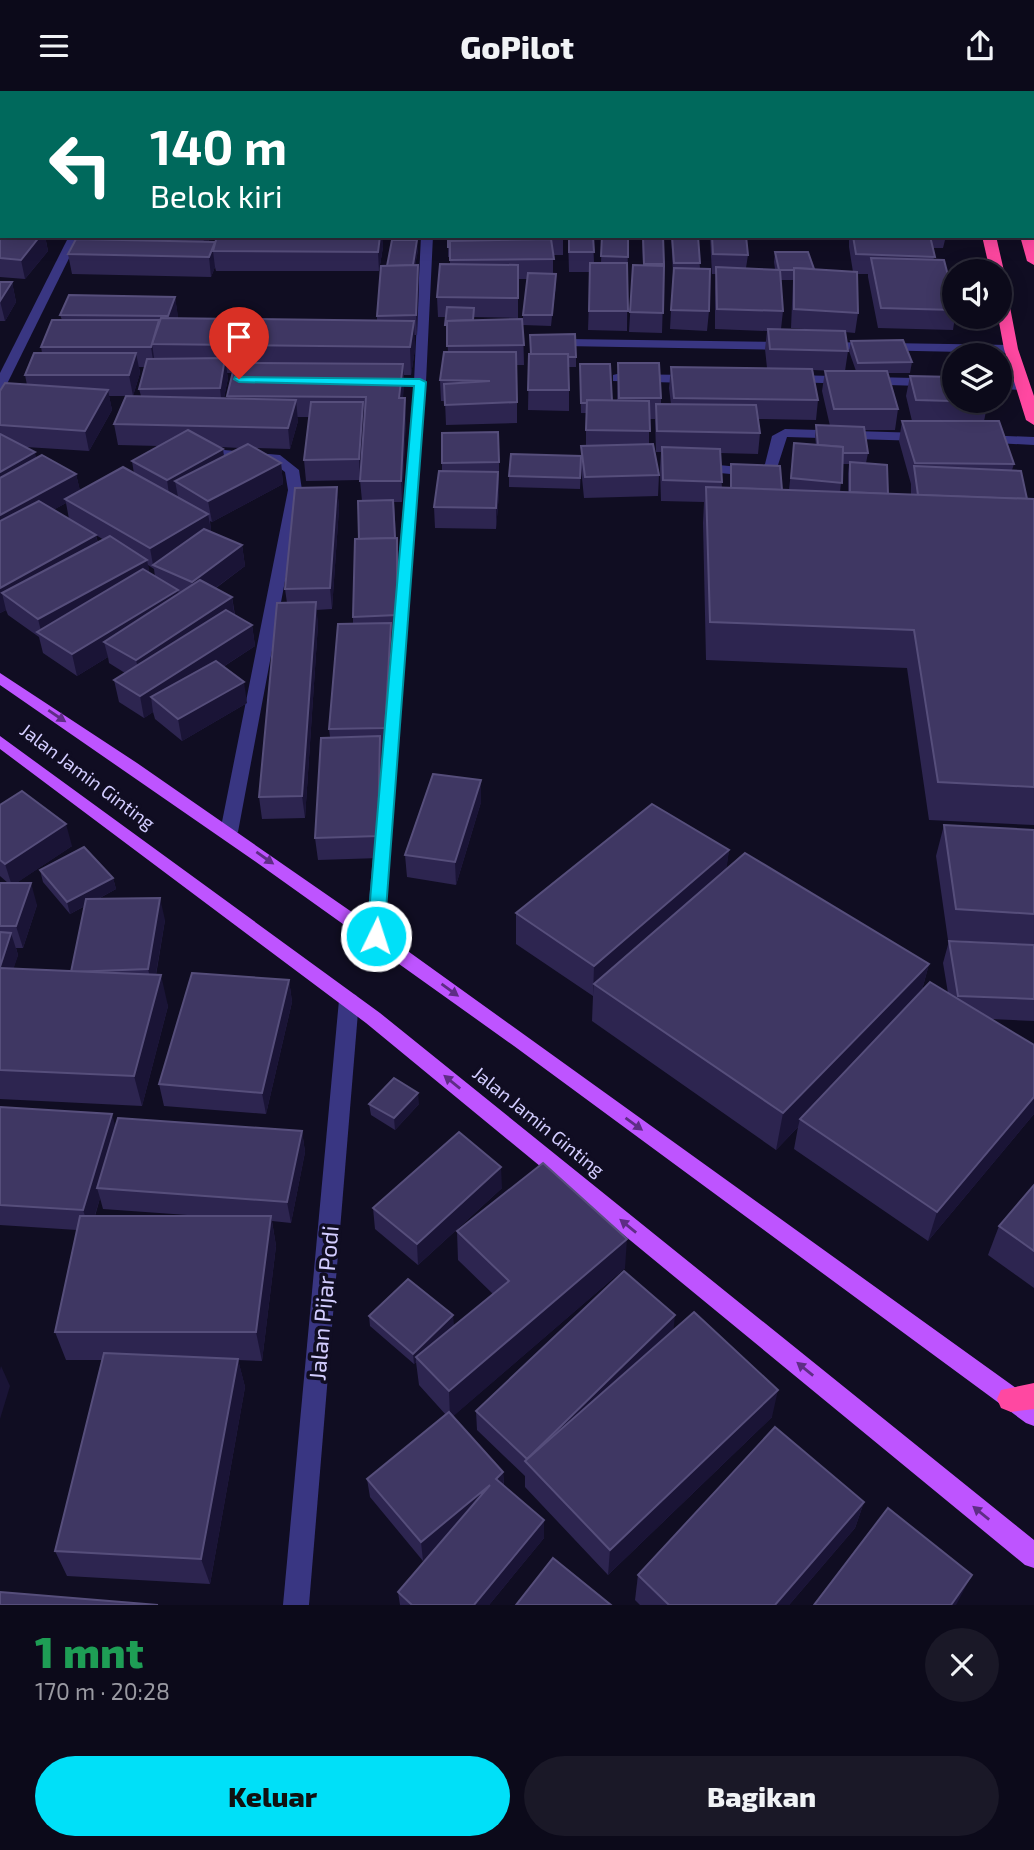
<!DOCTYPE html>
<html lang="id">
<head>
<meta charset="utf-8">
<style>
	body { margin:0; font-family:"Exo 2",sans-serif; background:#1a1827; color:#f1f3f6; height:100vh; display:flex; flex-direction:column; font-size:26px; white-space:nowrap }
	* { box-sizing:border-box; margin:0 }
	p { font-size:23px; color:#9a9aa2 }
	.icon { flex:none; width:38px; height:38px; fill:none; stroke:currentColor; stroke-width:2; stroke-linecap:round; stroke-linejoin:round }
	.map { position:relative; height:1514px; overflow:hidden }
	.drawer { display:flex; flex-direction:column; background:#0c0a1a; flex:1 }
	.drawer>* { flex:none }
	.hud { position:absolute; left:0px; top:0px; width:1034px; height:147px; box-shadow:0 4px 18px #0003,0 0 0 2px #2c2b39; background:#00695c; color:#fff; overflow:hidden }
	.tools { position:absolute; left:942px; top:168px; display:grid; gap:14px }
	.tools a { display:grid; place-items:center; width:70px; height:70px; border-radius:50%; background:#0c0a1a; box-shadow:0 4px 18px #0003,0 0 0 2px #2c2b39; font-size:35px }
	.pin { position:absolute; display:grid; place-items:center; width:60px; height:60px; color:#fff; margin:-72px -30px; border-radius:50% 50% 50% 0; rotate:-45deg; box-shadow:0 0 7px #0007 }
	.pin .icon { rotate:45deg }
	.me { position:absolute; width:77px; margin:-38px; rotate:4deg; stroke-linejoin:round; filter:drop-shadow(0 0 5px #0008) }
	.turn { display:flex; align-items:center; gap:24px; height:147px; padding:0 35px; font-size:32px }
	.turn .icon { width:91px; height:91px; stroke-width:2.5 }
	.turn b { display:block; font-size:49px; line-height:60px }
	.round { display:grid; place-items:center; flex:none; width:74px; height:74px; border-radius:37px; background:#1a1827 }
	.head { display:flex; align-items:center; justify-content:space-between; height:119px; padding:0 35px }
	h1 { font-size:42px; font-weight:800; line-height:52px; color:#1e9e55 }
	.button { display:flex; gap:14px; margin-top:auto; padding:14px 35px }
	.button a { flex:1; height:80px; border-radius:42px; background:#00e0f8; color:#111; font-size:28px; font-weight:800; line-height:80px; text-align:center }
	.button a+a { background:#1a1827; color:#f1f3f6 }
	header { display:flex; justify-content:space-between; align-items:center; height:91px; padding:0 35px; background:#0c0a1a; font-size:32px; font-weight:800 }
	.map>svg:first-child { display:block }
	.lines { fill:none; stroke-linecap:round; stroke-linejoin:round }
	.minor { fill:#393682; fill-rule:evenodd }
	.major { fill:#be54ff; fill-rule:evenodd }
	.highway { fill:#ff48a1; fill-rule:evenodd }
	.wall { fill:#2d2550; fill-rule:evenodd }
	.shaded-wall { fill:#1a1436 }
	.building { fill:#3f3763; stroke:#564e7b; stroke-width:2 }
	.oneway { fill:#5e2d85 }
	.route { fill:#00e0f8; stroke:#0092a1; stroke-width:2 }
	.labels { text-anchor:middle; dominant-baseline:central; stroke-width:7; stroke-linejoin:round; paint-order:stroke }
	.street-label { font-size:19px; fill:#d3cdff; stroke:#100d22 }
	.near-street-label { font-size:23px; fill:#d3cdff; stroke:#100d22 }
</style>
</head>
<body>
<header><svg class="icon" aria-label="menu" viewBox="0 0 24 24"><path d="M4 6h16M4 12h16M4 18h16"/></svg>GoPilot<svg class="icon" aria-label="share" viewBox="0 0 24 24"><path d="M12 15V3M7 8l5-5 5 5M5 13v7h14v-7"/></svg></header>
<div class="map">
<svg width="1034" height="1514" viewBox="0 0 1034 1514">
	<rect width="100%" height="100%" fill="#100d22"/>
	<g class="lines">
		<g class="minor">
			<path d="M147 0H157L146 2Z"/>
			<path d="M385 0H395L384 2Z"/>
			<path d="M69 145H80L6 295 0 299V282Z"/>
			<path d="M421 145H433L426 291 384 845 382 850H368L366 845 414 291Z"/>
			<path d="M567 248 787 251 793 255 787 259 563 255 561 252Z"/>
			<path d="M825 251 1011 254 1017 258 1011 262 821 258V252Z"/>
			<path d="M617 283 691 284 697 288 691 292 613 290V284Z"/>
			<path d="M793 284 954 288V296L789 291V285Z"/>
			<path d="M999 290 1022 291 1028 295 1022 299 999 298Z"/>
			<path d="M785 338 922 342 929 346 922 350 787 346 778 374 763 386 698 380 691 376 698 372 760 378 765 373 772 345Z"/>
			<path d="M982 344 1034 346V354L977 351 975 348Z"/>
			<path d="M224 359 280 364 299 379 302 399 238 741 229 747 220 741 288 399 285 381 272 371 219 366V360Z"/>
			<path d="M349 902 356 904 359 909 309 1514H283L339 909 342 904Z"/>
		</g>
		<g class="major">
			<path d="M0 582 137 672 398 853 1034 1310V1335L1026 1332 514 955 256 771 0 594Z"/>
			<path d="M0 645 380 922 1034 1449V1477L1025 1474 366 932 0 658Z"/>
		</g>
		<g class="highway">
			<path d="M965 0H977L978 2H966Z"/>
			<path d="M1018 0H1030L1031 2H1019Z"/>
			<path d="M1032 17H1034V29L1032 28Z"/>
			<path d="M1032 143 1034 146V174L1027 170 1020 145Z"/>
			<path d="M982 145H996L1004 180 1002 183 990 180Z"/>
			<path d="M999 191 1006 195 1018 258 1034 305V334L1026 329 1004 258 998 226Z"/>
			<path d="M1034 1292V1318L1011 1321 1001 1317 997 1308 1001 1299Z"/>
		</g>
	</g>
	<g class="wall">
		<path d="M188 0H283V1L186 2 188 1Z"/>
		<path d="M450 0H479L478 2H450Z"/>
		<path d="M2 29V145H45L48 160 25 188 0 186V32Z"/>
		<path d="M102 145H208L209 151 215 153 217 145 425 146 382 147 383 156 379 180H216L215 176 211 186 72 183 68 163 102 149Z"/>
		<path d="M448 145H523V148L532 149V145H563V164H553V183H556V193L551 235 523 234 524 274H517V332L446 334 445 310H441L440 289 448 261 447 244H446V226H438L437 206 450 173V166H448ZM518 188H527L523 224V233L474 229V226L518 227Z"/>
		<path d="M568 145H593L594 172H601L602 145H628L627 240 588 239 590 181H569Z"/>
		<path d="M642 145H663L664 175 662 242 629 241 633 174 643 175Z"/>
		<path d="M671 145H698L700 178 709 220 707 240 670 238 673 182Z"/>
		<path d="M710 145H746L748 164 746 177 775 178 774 171 775 161 814 178 853 181 849 156V145H946L943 157H932L934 169 954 208V226H955L953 239 878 237 868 186V183H857L858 222 855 242 845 241 848 260 845 280H856L849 260 851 250 912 271 910 282H888L898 318 895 339H864L868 362 866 372 888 403 911 404V393L899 350 902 330H912L906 305 910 285 988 311 984 330 1014 373 1012 379 1027 408H1034V734L929 729 907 577 706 569 703 432 704 411 661 410 660 377 661 361H656L655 328H649V353L659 384 658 405 584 407 581 377 580 398 509 396V385L581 365V355L586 354V322H581L580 273 612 310H617L618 272 661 307V313H671L669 297 671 276 767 277 765 258 767 240 715 238V196L716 183H712ZM780 189H793L791 237 818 239 781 238 783 220ZM813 279 835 280H825L822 300 830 335 816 334 815 345 816 354 794 352 789 399H782L731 373 730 397H722L720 362 758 363 760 342 758 328 816 329 818 309ZM843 373H849L848 382V401H840Z"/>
		<path d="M418 159 415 174 419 194 417 244H414L415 258 411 284H404L403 307 406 327 402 411H394L396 447H397L399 469V546H392L387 659H382L380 767 318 769 315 747 330 646 329 638 353 533V526L362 410 360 389 306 390 304 369 309 326H297L298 330 290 358 256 357 281 372 283 393 212 431 210 430 211 441 242 454 245 475 216 497 232 506 235 524 252 534 255 555 223 576 247 612 182 650 155 628 153 621 144 627 119 611 114 589 125 582 109 572 108 566 77 585 43 562 39 546 8 524 6 519 0 522V300L27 294 25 284 42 262 41 256 62 229 60 224 175 206 178 227 377 229V225L387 175ZM139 276H145L139 298 141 305 114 333 118 354 159 355 132 370 134 383 80 400 76 383 37 367 26 356 89 360 112 319 109 305H133L140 282ZM227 282H232L227 308 224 307 228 287ZM220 356 240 357 224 365ZM66 412 69 428 53 419ZM96 444 104 449 98 452ZM148 474 154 478 155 486 149 482Z"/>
		<path d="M0 191H12L16 211 5 230H0Z"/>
		<path d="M529 263 576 266V276H569V320L528 319Z"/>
		<path d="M499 371V402L496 438 435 437 434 416 442 380V372Z"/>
		<path d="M337 396 339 417 332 518 316 519 318 533 305 727 262 728 259 706 287 512 285 498Z"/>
		<path d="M481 711 456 794 407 786 405 764Z"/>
		<path d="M0 714 72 755 16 792 37 814 23 857H16L18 864 13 878 71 880 85 815 70 823 43 791 40 779 113 787 116 798 98 808 165 829 156 884 168 915 142 1015 0 1008V792H8L0 785Z"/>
		<path d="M944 734 1034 739V930L991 928 1034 954V1023L928 1150 794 1058 798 1036 776 1059 592 930 593 905 516 853V822L729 759 726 778 929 873 922 899 948 902 943 872 949 850 1000 852 948 849 936 765Z"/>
		<path d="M289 889 292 911 266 1023 164 1015 159 993Z"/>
		<path d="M369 1013H419L395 1039 371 1024Z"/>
		<path d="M0 1016 116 1035 302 1040 305 1061 291 1132 272 1130 276 1155 262 1270 238 1269 245 1296 210 1493 67 1485 55 1460 102 1269H66L55 1241 77 1139 0 1134ZM100 1107 103 1118 201 1125H95Z"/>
		<path d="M1034 1094V1197L988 1164 999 1135Z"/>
		<path d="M502 1097 418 1174 375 1138 373 1117Z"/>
		<path d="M457 1140 625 1177 453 1325 503 1381 504 1395 544 1429V1447L489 1514H400L398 1501 431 1463 423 1470 370 1406 367 1388 446 1324 419 1294 416 1271 414 1273 370 1235 369 1225 454 1234 444 1244 493 1203 458 1169Z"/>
		<path d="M673 1239 772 1326 608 1484 525 1396V1385L477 1339 476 1320Z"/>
		<path d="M864 1411 855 1437 789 1514H640L635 1509 638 1484Z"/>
	</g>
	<g class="shaded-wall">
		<path d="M125 0H134V2H124Z"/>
		<path d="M40 145H45L48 160 25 188 21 169Z"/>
		<path d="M203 145H208L209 153 206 165Z"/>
		<path d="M380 145H382L383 156 379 180 378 161Z"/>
		<path d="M417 149 418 159 413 187V177Z"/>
		<path d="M215 151 216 160H213L215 176 211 186 209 166Z"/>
		<path d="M418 174 419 194 417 244 416 224Z"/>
		<path d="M556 183V193L551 235 552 224Z"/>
		<path d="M12 191 16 211 5 230 0 210Z"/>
		<path d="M175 206 178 225 172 245 168 225Z"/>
		<path d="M414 230 415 258 411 284 410 256Z"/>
		<path d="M152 253 155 273 154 276 151 256Z"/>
		<path d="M136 262 140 282 133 305 129 284Z"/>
		<path d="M225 267 228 287 222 317 220 297Z"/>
		<path d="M403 273 404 293 401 327 399 307Z"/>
		<path d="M108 299 112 319 89 360 85 340Z"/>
		<path d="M405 307 406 327 402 411 401 390Z"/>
		<path d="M296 309 298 330 290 358 288 337Z"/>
		<path d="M363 311 365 331 360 389 359 368Z"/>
		<path d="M223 358 226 379 175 390 178 406 170 410 167 389Z"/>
		<path d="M35 361 40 382 0 405V381Z"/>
		<path d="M281 372 283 393 212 431 208 410Z"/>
		<path d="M498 381 499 402 496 438V417Z"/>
		<path d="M76 383 81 404 65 408 66 412 0 448V424Z"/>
		<path d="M337 396 339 417 332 518 330 497Z"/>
		<path d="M208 423 212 444 153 474 150 457Z"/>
		<path d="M96 444 100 465 2 502 6 519 0 522V497Z"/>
		<path d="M397 447 399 469V546L397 524Z"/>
		<path d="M242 454 245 475 195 512 192 491Z"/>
		<path d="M147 469 151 490 42 544 38 528Z"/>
		<path d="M178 499 182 521 104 551 108 566 77 585 72 563Z"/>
		<path d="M232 506 235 528 141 591 136 569Z"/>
		<path d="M316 511 318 533 305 727 302 705Z"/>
		<path d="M391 532 393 554 387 659 385 637Z"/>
		<path d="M252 534 255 555 162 615 151 606 153 621 144 627 140 605Z"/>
		<path d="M244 591 247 612 182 650 178 628Z"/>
		<path d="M380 645 382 667 380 767 378 745Z"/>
		<path d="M481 689V711L456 794 455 771Z"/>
		<path d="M66 733 72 755 12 795 5 773Z"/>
		<path d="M729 759 725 790 594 893 593 905 594 875Z"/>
		<path d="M113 787 116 798 70 823 67 811Z"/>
		<path d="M31 792 37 814 23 857 16 835Z"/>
		<path d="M160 807 165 829 153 900 148 878Z"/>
		<path d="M11 842 18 864 7 898 0 876Z"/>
		<path d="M929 873 919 910 800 1028 798 1036 776 1059 783 1022Z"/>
		<path d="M161 884 168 915 142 1015 134 985Z"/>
		<path d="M289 889 292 911 266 1023 262 1002Z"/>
		<path d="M418 1002 419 1013 395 1039 394 1027Z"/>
		<path d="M1034 1006V1023L928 1150 937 1121Z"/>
		<path d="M112 1023 118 1045 97 1097 100 1107 90 1140 83 1119Z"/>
		<path d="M302 1040 305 1061 291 1132 287 1111Z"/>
		<path d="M501 1076 502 1097 418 1174 417 1153Z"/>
		<path d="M271 1125 276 1155 262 1270 256 1241Z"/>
		<path d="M627 1148 625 1177 450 1328 449 1300Z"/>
		<path d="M453 1224 454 1234 418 1269 416 1266V1271L414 1273 413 1263Z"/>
		<path d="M675 1224 673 1244 528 1369Z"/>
		<path d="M238 1268 245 1296 210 1493 201 1468Z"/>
		<path d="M1 1275 10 1295 0 1328V1279Z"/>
		<path d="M778 1299 772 1326 608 1484 610 1459Z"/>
		<path d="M503 1381 504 1400 496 1388Z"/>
		<path d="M490 1394V1413L423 1470 421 1451Z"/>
		<path d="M864 1411 855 1437 789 1514H775Z"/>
		<path d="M544 1429V1447L489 1514H474Z"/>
		<path d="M972 1484 956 1514H951Z"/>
	</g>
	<g class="building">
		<path d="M23 0H125L124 2H22Z"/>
		<path d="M237 0H264L263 2H186L258 1Z"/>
		<path d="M288 0H310L309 2H287Z"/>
		<path d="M320 0H340L339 2H319Z"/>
		<path d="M345 0H377L376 2H344Z"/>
		<rect x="398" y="0" width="31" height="2"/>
		<rect x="540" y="0" width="47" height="2"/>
		<rect x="678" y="0" width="48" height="2"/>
		<rect x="746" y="0" width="57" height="2"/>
		<path d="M817 0H940L941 2H836L817 1Z"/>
		<path d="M0 39 2 40V54H0Z"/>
		<rect x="0" y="58" width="2" height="15"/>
		<rect x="0" y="81" width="2" height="15"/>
		<rect x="0" y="102" width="2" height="28"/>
		<path d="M2 141V145H40L21 169 0 167V143Z"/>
		<path d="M217 145H380L378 161 213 160Z"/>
		<path d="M448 145H522V149L450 150V156H448Z"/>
		<path d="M569 145H593L594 161H569Z"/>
		<path d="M602 145H628V166L601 165Z"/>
		<path d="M643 145H663L664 173H644Z"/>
		<path d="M672 145H698L700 172H674Z"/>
		<path d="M712 145H746L748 164 713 163Z"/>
		<path d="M853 145H930L935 166 856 163Z"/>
		<path d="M76 148 215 151 209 166 68 163Z"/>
		<path d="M551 148 554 168 450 169V150Z"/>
		<path d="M392 149H417L413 174 387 175Z"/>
		<path d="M775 161H808L814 178 794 177V179H779Z"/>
		<path d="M871 167 944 169 954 208V219L881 217Z"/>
		<path d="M590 172H627L628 220H589Z"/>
		<path d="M440 173 518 174V207L437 206Z"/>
		<path d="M418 174 416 224 377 225 381 175Z"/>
		<path d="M633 174 664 175 663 222 630 221Z"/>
		<path d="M716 176 780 179 783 220 717 218Z"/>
		<path d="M674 177 710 178 709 220 671 219Z"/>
		<path d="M794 177 857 181 858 222 794 218Z"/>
		<path d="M528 182 556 183 552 224H523Z"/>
		<path d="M0 191H12L0 210Z"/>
		<path d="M69 204 175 206 168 225 60 224Z"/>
		<path d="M447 216 474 217 473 229 447 230V234H445Z"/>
		<path d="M161 227 414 230 410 256 152 253Z"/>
		<path d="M522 228 524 254 447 255V230Z"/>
		<path d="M52 229H159L151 256H41Z"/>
		<path d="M768 238 845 240 848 260 770 258Z"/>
		<path d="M575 243 576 266H568V263H531L530 244Z"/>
		<path d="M903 249 912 271 858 272 851 250Z"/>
		<path d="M444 261H516L517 311 445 314 444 293 490 290 440 289Z"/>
		<path d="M34 262H136L129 284H25Z"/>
		<path d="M529 263H568L569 299H528Z"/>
		<path d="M225 267 220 297 139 298 147 268Z"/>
		<path d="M235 272 403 273 399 307H405L401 390H360L366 306 227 305Z"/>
		<path d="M618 272H659L661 307H619Z"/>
		<path d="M580 273H610L612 310 587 309V312H581Z"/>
		<path d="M671 276 812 278 818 309 674 307Z"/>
		<path d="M825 280H887L898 318H834Z"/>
		<path d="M910 285 954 286V310H988V311L916 309Z"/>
		<path d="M5 292 108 299 85 340 0 334V300Z"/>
		<path d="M126 305 296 309 288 337 114 333Z"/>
		<path d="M587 309 649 310 650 340 586 339Z"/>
		<path d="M311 311H363L359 368 304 369Z"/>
		<path d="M656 313 756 314 760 342 657 340Z"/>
		<path d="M902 330H999L1014 373 915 372Z"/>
		<path d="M816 334 864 336 868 362H843V356L818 354Z"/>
		<path d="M188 339 223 358 167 389 132 370Z"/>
		<path d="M498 341 499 371 442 372V342Z"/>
		<path d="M0 343 35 361 0 381Z"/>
		<path d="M794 352 843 356 842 392 791 387Z"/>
		<path d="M248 353 281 372 208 410 175 390Z"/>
		<path d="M653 353 659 384 585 386 581 355Z"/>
		<path d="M662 356 720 358 722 391 663 389Z"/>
		<path d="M511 363 581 365 580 387 509 385Z"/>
		<path d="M42 364 76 383 0 424V387Z"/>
		<path d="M850 371 887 374 888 403 850 401Z"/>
		<path d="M731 373 780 375 782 399 731 397Z"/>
		<path d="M914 375 1021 380 1027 408 918 404Z"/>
		<path d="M123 376 208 423 150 457 65 408Z"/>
		<path d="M439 380 498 381 496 417 434 416Z"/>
		<path d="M337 396 330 497 285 498 295 397Z"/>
		<path d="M706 396 1034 408V696L938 691 914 539 710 531Z"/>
		<path d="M393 409 395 447 359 448 358 410Z"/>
		<path d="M39 410 96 444 0 497V430Z"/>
		<path d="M204 438 242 454 192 491 153 474Z"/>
		<path d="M110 445 147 469 38 528 2 502Z"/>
		<path d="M397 447V524L353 526 355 448Z"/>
		<path d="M143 478 178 499 72 563 37 541Z"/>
		<path d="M200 489 232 506 136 569 104 551Z"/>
		<path d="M316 511 302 705 259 706 277 512Z"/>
		<path d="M226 519 252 534 140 605 114 589Z"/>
		<path d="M391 532 385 637 329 638 338 533Z"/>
		<path d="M216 570 244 591 178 628 151 606Z"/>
		<path d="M380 645 378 745 315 747 321 647Z"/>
		<path d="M433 683 481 689 455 771 405 764Z"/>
		<path d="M22 700 66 733 5 773 0 769V714Z"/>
		<path d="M652 713 729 759 594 875 516 822Z"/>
		<path d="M944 734 1034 739V823L956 818Z"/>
		<path d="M84 756 113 787 67 811 40 779Z"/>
		<path d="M745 762 929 873 783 1022 594 893Z"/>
		<path d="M0 792H31L16 835H0Z"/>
		<path d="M160 807 148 878 71 881 86 808Z"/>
		<path d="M0 841 11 842 0 876Z"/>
		<path d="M949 850 1034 854V908L958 905Z"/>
		<path d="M0 877 161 884 134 985 0 979Z"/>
		<path d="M192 882 289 889 262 1002 159 993Z"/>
		<path d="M930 891 1034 954V1006L937 1121 800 1028Z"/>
		<path d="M394 987 418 1002 394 1027 369 1013Z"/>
		<path d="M0 1016 112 1023 83 1119 0 1114Z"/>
		<path d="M118 1027 302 1040 287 1111 97 1097Z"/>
		<path d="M459 1041 501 1076 417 1153 373 1117Z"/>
		<path d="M543 1072 627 1148 449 1300 416 1266 509 1190 457 1140Z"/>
		<path d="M1034 1094V1160L999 1135Z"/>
		<path d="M80 1125H271L256 1241H55Z"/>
		<path d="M624 1180 675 1224 527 1368 476 1320Z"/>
		<path d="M408 1188 453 1224 413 1263 369 1225Z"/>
		<path d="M694 1221 778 1299 610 1459 525 1370Z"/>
		<path d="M104 1262 238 1268 201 1468 55 1460Z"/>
		<path d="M449 1321 503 1381 496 1388 544 1429 474 1514H412L398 1501 490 1394 421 1451 367 1388Z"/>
		<path d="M775 1336 864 1411 775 1514H669L638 1484Z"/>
		<path d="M888 1417 972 1484 951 1514H814Z"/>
		<path d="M553 1467 611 1514H516Z"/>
		<path d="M0 1501 158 1514H0Z"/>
	</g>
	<defs><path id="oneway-solid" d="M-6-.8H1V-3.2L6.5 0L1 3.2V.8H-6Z" transform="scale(1.75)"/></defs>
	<g class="oneway">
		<use href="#oneway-solid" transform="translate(57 625) rotate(34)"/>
		<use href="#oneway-solid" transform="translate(265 767) rotate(35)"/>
		<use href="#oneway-solid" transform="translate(450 899) rotate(36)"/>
		<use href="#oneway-solid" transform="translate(452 991) rotate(-141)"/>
		<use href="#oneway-solid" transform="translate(634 1033) rotate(36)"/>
		<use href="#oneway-solid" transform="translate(628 1135) rotate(-141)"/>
		<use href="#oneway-solid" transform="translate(805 1278) rotate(-141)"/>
		<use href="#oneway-solid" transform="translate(981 1422) rotate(-141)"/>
	</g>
	<path class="route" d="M235 286 420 288 426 291 384 845 376 851 367 845 414 295 239 291 234 288Z"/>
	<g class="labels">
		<g class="street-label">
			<text transform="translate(88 685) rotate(37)">Jalan Jamin Ginting</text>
			<text transform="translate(539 1030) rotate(39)">Jalan Jamin Ginting</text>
		</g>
		<g class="near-street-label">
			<text transform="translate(323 1212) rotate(-85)">Jalan Pijar Podi</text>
		</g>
	</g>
</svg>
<div class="tools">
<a><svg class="icon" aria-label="sound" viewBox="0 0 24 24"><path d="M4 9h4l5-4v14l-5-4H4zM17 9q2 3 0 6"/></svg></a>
<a><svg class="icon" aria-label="layers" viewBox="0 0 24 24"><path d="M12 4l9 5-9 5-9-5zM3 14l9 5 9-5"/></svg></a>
</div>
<div class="pin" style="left:239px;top:288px;background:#d93025"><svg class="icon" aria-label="arrive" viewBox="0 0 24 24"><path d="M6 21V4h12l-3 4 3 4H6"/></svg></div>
<svg class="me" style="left:376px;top:845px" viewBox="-20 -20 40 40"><circle r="17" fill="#00e0f8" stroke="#fff" stroke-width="3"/><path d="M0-11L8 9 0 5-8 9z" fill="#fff"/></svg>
<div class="hud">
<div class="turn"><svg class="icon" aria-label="left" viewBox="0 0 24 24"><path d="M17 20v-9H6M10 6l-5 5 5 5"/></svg><div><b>140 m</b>Belok kiri</div></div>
</div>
</div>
<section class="drawer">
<div class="head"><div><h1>1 mnt</h1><p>170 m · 20:28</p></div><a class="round"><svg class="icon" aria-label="close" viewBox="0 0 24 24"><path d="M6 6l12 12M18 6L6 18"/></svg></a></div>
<div class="button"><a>Keluar</a><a>Bagikan</a></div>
</section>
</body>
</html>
